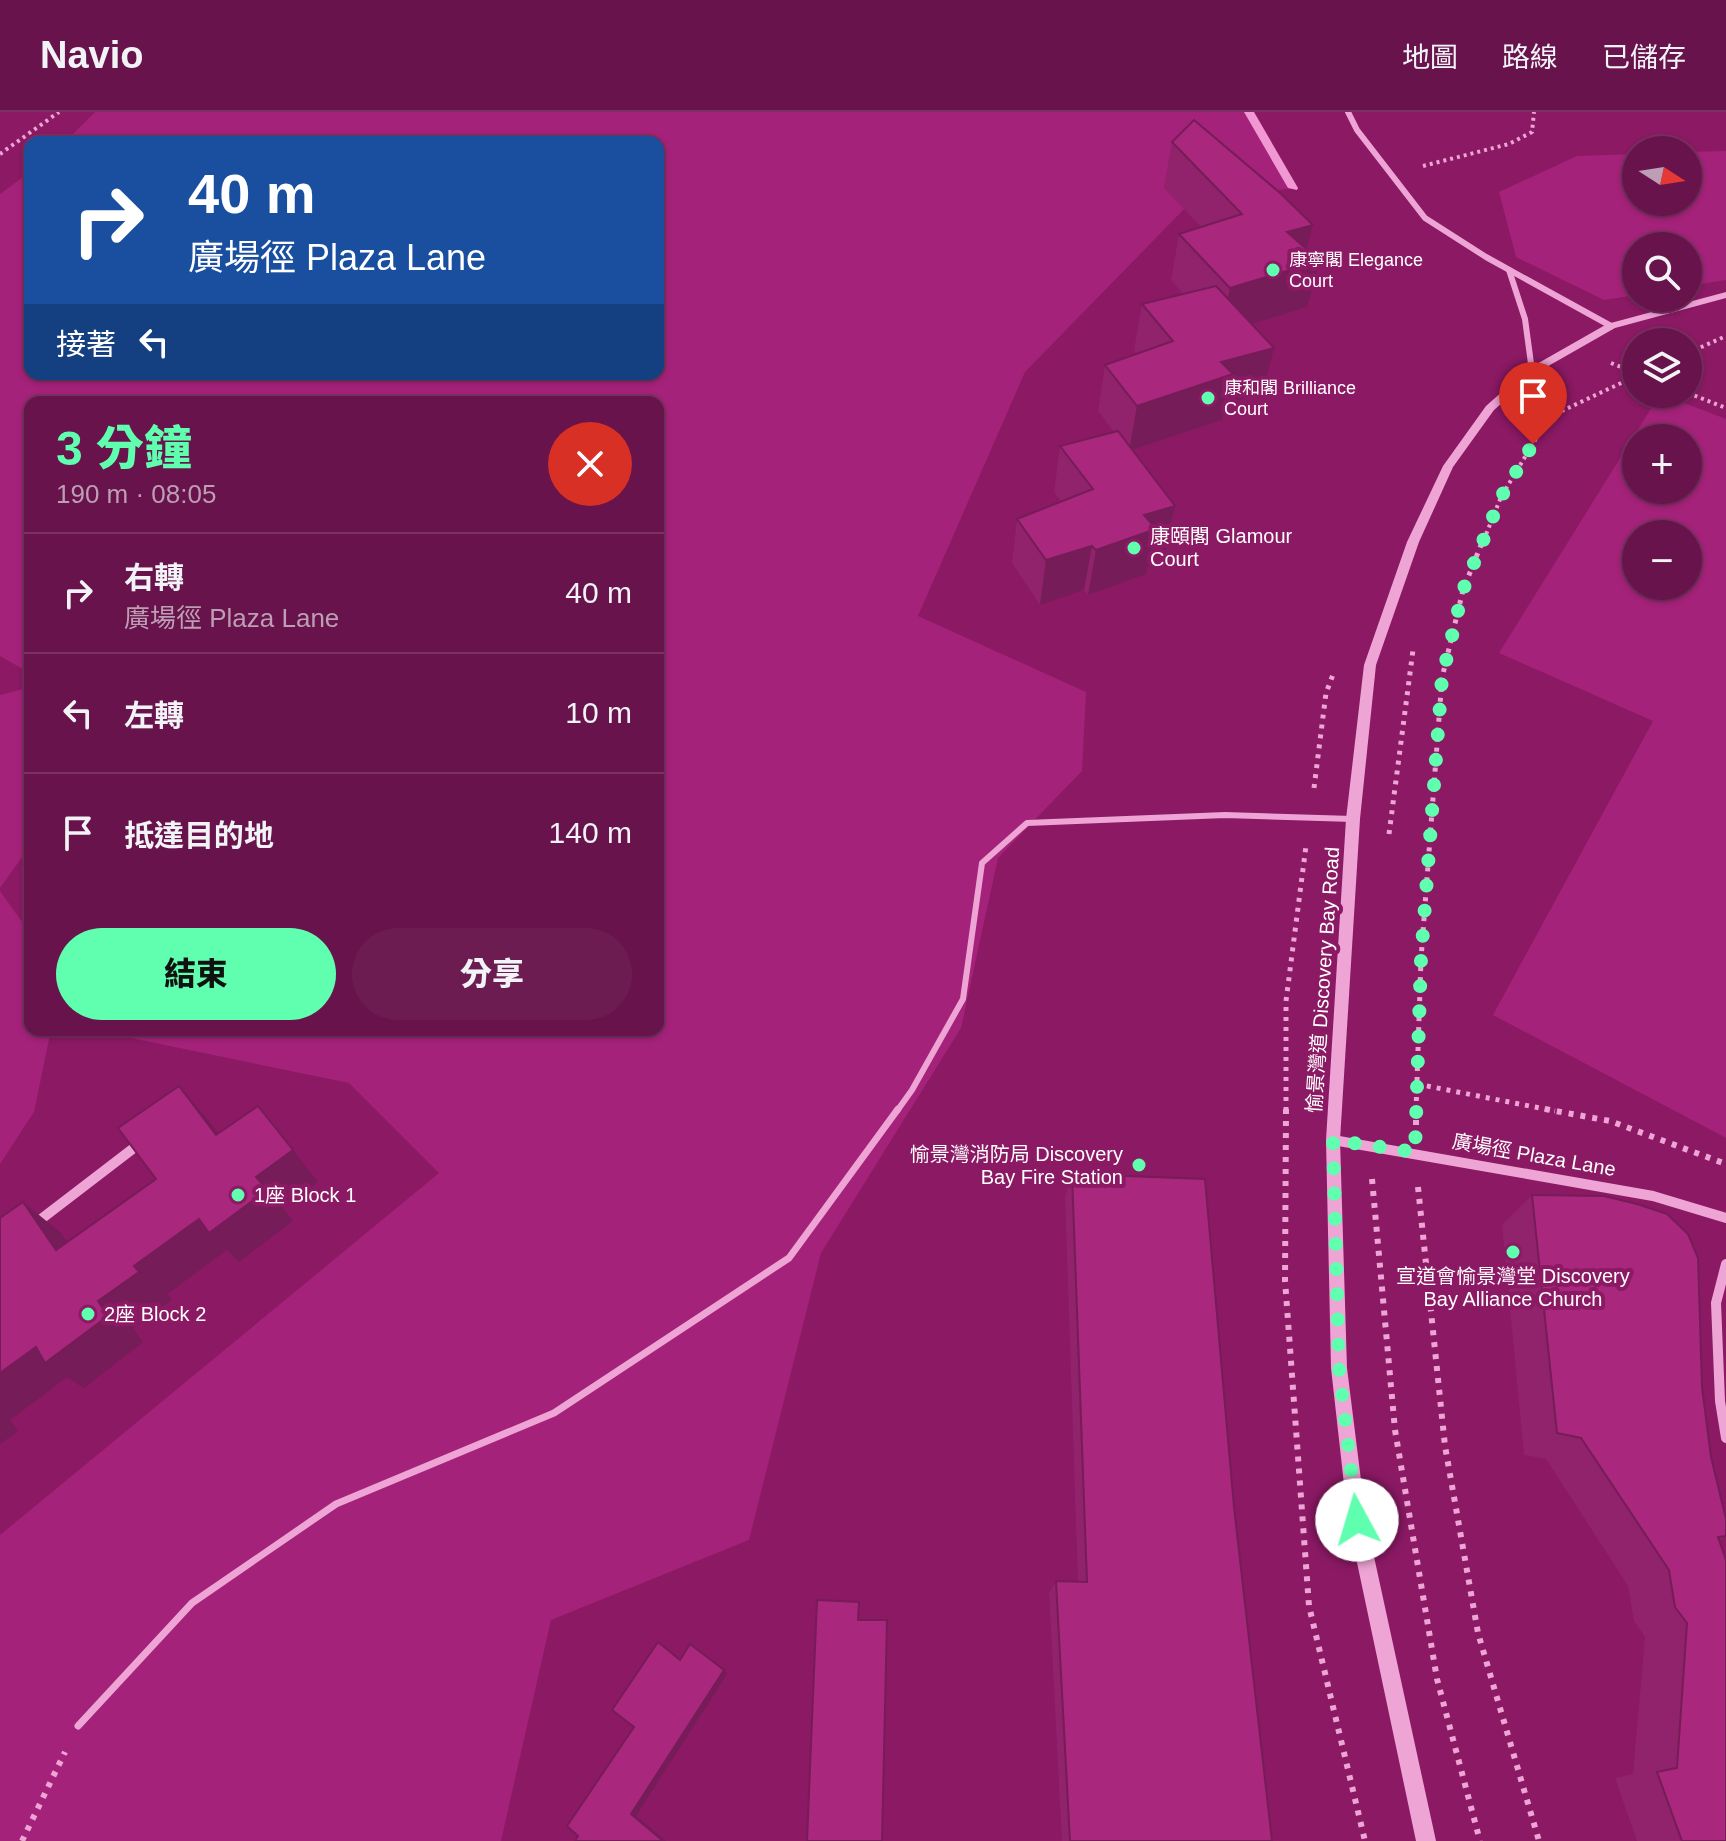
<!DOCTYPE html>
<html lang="zh-TW">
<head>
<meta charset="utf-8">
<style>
	body { margin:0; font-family:Helvetica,"Noto Sans TC",sans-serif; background:#6d1c52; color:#f1f3f6; height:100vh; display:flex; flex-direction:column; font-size:30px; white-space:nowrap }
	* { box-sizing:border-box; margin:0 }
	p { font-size:26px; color:#bd9eb5 }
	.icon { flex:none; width:44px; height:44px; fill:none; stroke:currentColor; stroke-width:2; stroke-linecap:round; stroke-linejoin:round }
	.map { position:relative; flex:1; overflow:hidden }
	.side { position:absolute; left:24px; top:284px; width:640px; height:640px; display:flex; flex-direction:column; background:#68134b; border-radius:16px; box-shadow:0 2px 6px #0004,0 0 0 2px #7b3263 }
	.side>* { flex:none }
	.hud { position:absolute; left:24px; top:24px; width:640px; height:244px; border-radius:16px; box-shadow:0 2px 6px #0004,0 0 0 2px #7b3263; background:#1a4fa0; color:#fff; overflow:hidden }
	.needle { width:52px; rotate:102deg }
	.tools { position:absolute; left:1622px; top:24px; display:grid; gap:16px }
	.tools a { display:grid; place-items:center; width:80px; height:80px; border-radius:50%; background:#68134b; box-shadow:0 2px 6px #0004,0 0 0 2px #7b3263; font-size:40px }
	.pin { position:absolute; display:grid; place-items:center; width:68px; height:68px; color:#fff; margin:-82px -34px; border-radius:50% 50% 50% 0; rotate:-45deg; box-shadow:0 0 8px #0007 }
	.pin .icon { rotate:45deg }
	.me { position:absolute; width:88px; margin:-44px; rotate:354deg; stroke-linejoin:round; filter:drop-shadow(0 0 6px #0008) }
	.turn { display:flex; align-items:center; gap:28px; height:168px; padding:0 32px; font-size:36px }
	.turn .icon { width:104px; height:104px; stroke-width:2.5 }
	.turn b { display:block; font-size:56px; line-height:68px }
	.then { display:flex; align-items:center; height:76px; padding:0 32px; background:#0003; gap:16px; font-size:30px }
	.round { display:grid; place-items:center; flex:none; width:84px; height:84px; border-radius:42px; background:#6d1c52 }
	.headline { display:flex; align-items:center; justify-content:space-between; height:136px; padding:0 32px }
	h1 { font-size:48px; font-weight:800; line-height:60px; color:#60ffaf }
	.cta { display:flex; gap:16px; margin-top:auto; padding:16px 32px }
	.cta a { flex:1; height:92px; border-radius:48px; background:#60ffaf; color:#111; font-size:32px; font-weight:800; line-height:92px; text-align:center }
	.cta a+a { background:#6d1c52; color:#f1f3f6 }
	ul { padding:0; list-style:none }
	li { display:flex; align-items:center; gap:24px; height:120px; padding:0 32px; border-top:2px solid #7b3263 }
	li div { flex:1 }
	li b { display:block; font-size:30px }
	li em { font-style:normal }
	header { display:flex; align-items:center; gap:48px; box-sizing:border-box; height:112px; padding:0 40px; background:#68134b; border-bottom:2px solid #7b3263 }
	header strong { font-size:38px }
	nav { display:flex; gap:44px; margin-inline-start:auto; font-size:28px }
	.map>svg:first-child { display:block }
	.green { fill:#a42279; fill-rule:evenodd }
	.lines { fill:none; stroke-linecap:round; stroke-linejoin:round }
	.stream { fill:#f097d4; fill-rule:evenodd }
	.path-far2 { stroke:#eea4d5; stroke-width:4; stroke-dasharray:3 4; stroke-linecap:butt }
	.path-far1 { stroke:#eea4d5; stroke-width:5; stroke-dasharray:4 6; stroke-linecap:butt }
	.path { stroke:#eea4d5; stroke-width:6; stroke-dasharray:5 7; stroke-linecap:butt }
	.service-far1 { stroke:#eea4d5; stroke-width:6 }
	.service { stroke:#eea4d5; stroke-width:7 }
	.minor-far1 { stroke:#eea4d5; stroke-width:6 }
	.minor { stroke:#eea4d5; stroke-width:10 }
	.tertiary { fill:#eea4d5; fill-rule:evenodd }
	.wall { fill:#91226c }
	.shaded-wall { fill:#761c58 }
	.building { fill:#a9287e; stroke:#761c58; stroke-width:2 }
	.route { stroke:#60ffaf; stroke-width:14; stroke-dasharray:0 25.2 }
	.poi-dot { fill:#60ffaf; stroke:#8b1964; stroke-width:3 }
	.labels { text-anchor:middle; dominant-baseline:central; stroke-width:8; stroke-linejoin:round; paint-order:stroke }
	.far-poi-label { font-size:18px; fill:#fff; stroke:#8b1964; text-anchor:start }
	.poi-label { font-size:20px; fill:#fff; stroke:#8b1964; text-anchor:start }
	.street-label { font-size:20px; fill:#fff; stroke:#8b1964 }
</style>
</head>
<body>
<header>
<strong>Navio</strong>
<nav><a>地圖</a><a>路線</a><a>已儲存</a></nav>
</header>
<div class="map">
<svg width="1726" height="1729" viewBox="0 0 1726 1729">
	<rect width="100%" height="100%" fill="#8b1964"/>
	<g class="green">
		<path d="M95 0H1249L1293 76 1190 91 1025 260 918 504 1086 580 1082 659 998 746 961 916 821 1141 749 1428 551 1508 501 1729H0V1423L439 1061 349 971 92 918H658V290H30V567L21 556 0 544V82L30 60V262H658V30H65Z"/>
		<path d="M1726 39V168L1688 174V134H1636V183L1604 188 1516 145 1499 80 1577 44 1636 42V90H1688V40Z"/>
		<path d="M1655 290 1687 292 1726 307V1026L1493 903 1653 609 1499 541ZM1636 326H1688V378H1636ZM1636 422H1688V474H1636Z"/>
		<path d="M30 575V734L0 776V583Z"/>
		<path d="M0 779 30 821V918H51L34 1000 0 1052Z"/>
	</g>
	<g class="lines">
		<path class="stream" d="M1244 0H1254L1298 76 1297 78 1288 76Z"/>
		<g class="path-far2">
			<path d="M0 42 59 0"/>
			<path d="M1423 54 1509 32 1532 20 1534 0"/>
			<path d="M1688 241 1726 224"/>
			<path d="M1611 251 1636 261"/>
			<path d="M1688 281 1726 296"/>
			<path d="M1481 435 1501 385 1549 305 1636 264"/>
		</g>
		<g class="path-far1">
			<path d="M1314 676 1326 581 1334 560"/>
			<path d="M1389 722 1413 538"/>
			<path d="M1417 972 1555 999"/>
			<path d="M1286 999V889L1306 734"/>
			<path d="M1416 999 1421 847 1442 566 1463 478 1481 433"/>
		</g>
		<g class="path">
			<path d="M1286 997 1285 1168 1309 1494 1365 1729"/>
			<path d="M1545 997 1610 1009 1726 1052"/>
			<path d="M1416 1013V997"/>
			<path d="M1372 1067 1395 1318 1437 1567 1480 1729"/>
			<path d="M1418 1075 1445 1334 1478 1521 1539 1729"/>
			<path d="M22 1729 65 1640"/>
		</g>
		<path class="service-far1" d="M897 999 912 978 963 887 982 751 1027 711 1225 703 1353 707"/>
		<path class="service" d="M78 1614 192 1491 336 1392 554 1301 789 1146 898 997"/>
		<g class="minor-far1">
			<path d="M1348 0 1357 18 1425 106 1486 145 1611 214"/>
			<path d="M1509 158 1525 207 1532 259"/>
		</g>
		<g class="minor">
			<path d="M1333 1028 1653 1084 1726 1106"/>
			<path d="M36 1111 139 1032"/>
			<path d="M1726 1152 1716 1191 1720 1289 1726 1326"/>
		</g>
		<path class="tertiary" d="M1726 180V186L1615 216 1536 261 1494 298 1453 355 1419 430 1376 553 1360 707 1340 1028 1347 1256 1366 1408 1436 1729H1416L1348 1408 1331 1256 1326 1028 1346 707 1364 553 1407 430 1443 354 1486 294 1528 257 1607 212Z"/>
	</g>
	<g class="wall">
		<path d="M1172 30 1313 113 1306 137 1307 195 1252 212 1262 282 1226 292 1222 308 1132 338 1175 394 1165 439 1151 443 1146 462 1088 483 1084 478 1040 493 1012 451 1017 407 1061 389 1054 380 1060 334 1114 320 1098 299 1105 253 1136 242 1134 238 1142 192 1183 182 1171 168 1179 122 1201 115 1164 76Z"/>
		<path d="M1072 1062 1234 1395 1272 1729H1062L1049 1481 1056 1469 1078 1470 1065 1085Z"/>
		<path d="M1532 1083 1702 1275 1711 1345 1726 1407V1425L1719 1428 1726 1729H1637L1615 1666 1633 1662 1645 1525 1634 1509 1628 1474 1546 1347 1524 1343 1502 1113Z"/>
	</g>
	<g class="shaded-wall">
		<path d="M1313 113 1302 155 1320 149 1307 195 1220 222 1230 176 1287 120Z"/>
		<path d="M1274 236 1262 282 1226 292 1222 308 1129 339 1137 294 1221 250Z"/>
		<path d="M1175 394 1165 439 1151 443 1146 462 1088 483 1096 438 1144 403Z"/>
		<path d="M1092 434 1084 478 1040 493 1046 448Z"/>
		<path d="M179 974 208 1008 244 1055 216 1023Z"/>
		<path d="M293 1038 318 1070 283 1096 293 1109 239 1150 227 1138 167 1182 172 1188 133 1216 143 1230 84 1276 67 1265 10 1308 18 1319 0 1332V1261L98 1189 134 1154Z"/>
		<path d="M23 1090 60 1120 93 1166 56 1138Z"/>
		<path d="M724 1558 727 1562 636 1704 666 1729H663L631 1702Z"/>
	</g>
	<g class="building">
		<path d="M1194 8 1279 80 1313 113 1287 120 1320 149 1230 176 1179 122 1242 102 1172 30Z"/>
		<path d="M1216 174 1274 236 1221 250 1233 262 1137 294 1105 253 1173 229 1142 192Z"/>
		<path d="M1118 319 1175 394 1144 403 1156 417 1096 438 1092 434 1046 448 1017 407 1093 377 1060 334Z"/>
		<path d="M179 974 216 1023 258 994 293 1038 256 1065 267 1078 209 1121 199 1107 134 1154 139 1160 98 1189 108 1204 45 1251 36 1235 0 1261V1106L23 1090 56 1138 156 1067 118 1016Z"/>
		<path d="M1072 1062 1205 1067 1234 1395 1272 1729H1070L1056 1469 1087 1470Z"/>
		<path d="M1532 1083 1604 1084 1637 1092 1667 1102 1688 1122 1698 1146 1702 1275 1711 1345 1726 1407V1424L1718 1425 1726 1448V1729H1682L1657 1660 1677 1656 1687 1511 1675 1495 1669 1458 1581 1326 1557 1321Z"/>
		<path d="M817 1488 859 1490 858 1508H887L882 1729H807Z"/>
		<path d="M658 1530 680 1548 690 1532 724 1558 631 1702 663 1729H575L578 1724 567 1714 634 1615 612 1598Z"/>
	</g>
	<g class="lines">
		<path class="route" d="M1357 1408 1339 1256 1333 1028 1415 1040 1421 847 1442 566 1463 478 1501 385 1533 332"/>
	</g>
	<g class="poi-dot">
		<circle cx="1273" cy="158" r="8"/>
		<circle cx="1208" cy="286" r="8"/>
		<circle cx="1134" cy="436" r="8"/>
		<circle cx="1139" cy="1053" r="8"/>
		<circle cx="238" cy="1083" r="8"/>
		<circle cx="1513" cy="1140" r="8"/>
		<circle cx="88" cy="1202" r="8"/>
	</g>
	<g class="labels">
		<g class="far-poi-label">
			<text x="1289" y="148">康寧閣 Elegance<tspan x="1289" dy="21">Court</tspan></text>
			<text x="1224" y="276">康和閣 Brilliance<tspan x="1224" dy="21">Court</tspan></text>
		</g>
		<g class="poi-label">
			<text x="1150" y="424">康頤閣 Glamour<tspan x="1150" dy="23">Court</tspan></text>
			<text x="1123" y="1042" text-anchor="end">愉景灣消防局 Discovery<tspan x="1123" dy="23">Bay Fire Station</tspan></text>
			<text x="254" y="1083">1座 Block 1</text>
			<text x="1513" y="1164" text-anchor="middle">宣道會愉景灣堂 Discovery<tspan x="1513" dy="23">Bay Alliance Church</tspan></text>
			<text x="104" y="1202">2座 Block 2</text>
		</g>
		<g class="street-label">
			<text transform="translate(1323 868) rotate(-86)">愉景灣道 Discovery Bay Road</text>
			<text transform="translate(1534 1043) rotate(10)">廣場徑 Plaza Lane</text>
		</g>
	</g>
</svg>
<div class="tools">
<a><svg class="needle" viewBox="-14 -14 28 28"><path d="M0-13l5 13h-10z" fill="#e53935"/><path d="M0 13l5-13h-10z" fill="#bd9eb5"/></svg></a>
<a><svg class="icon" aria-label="search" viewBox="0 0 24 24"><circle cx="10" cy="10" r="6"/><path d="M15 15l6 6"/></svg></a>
<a><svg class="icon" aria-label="layers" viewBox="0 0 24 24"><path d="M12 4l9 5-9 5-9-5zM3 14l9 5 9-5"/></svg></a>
<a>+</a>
<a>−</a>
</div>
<div class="pin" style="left:1533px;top:332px;background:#d93025"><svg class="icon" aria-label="arrive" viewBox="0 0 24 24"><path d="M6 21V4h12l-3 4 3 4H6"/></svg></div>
<svg class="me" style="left:1357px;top:1408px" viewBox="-20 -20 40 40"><circle r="19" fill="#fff"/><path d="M0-13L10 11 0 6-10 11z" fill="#60ffaf"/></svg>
<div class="hud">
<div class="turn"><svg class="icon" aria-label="right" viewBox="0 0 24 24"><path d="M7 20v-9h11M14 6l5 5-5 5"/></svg><div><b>40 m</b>廣場徑 Plaza Lane</div></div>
<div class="then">接著<svg class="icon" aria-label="left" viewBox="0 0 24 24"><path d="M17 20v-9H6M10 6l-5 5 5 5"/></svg></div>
</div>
<section class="side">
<div class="headline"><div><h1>3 分鐘</h1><p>190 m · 08:05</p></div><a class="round" style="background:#d93025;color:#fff"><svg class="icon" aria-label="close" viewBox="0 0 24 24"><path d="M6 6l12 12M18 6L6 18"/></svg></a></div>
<ul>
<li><svg class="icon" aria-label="right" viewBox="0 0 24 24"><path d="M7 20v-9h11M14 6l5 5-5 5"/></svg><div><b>右轉</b><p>廣場徑 Plaza Lane</p></div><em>40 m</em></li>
<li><svg class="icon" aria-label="left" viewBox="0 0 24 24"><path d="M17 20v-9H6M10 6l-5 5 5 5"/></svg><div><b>左轉</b></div><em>10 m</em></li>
<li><svg class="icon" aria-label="arrive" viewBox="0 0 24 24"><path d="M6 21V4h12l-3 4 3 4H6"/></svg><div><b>抵達目的地</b></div><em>140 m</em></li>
</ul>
<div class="cta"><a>結束</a><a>分享</a></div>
</section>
</div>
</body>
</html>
